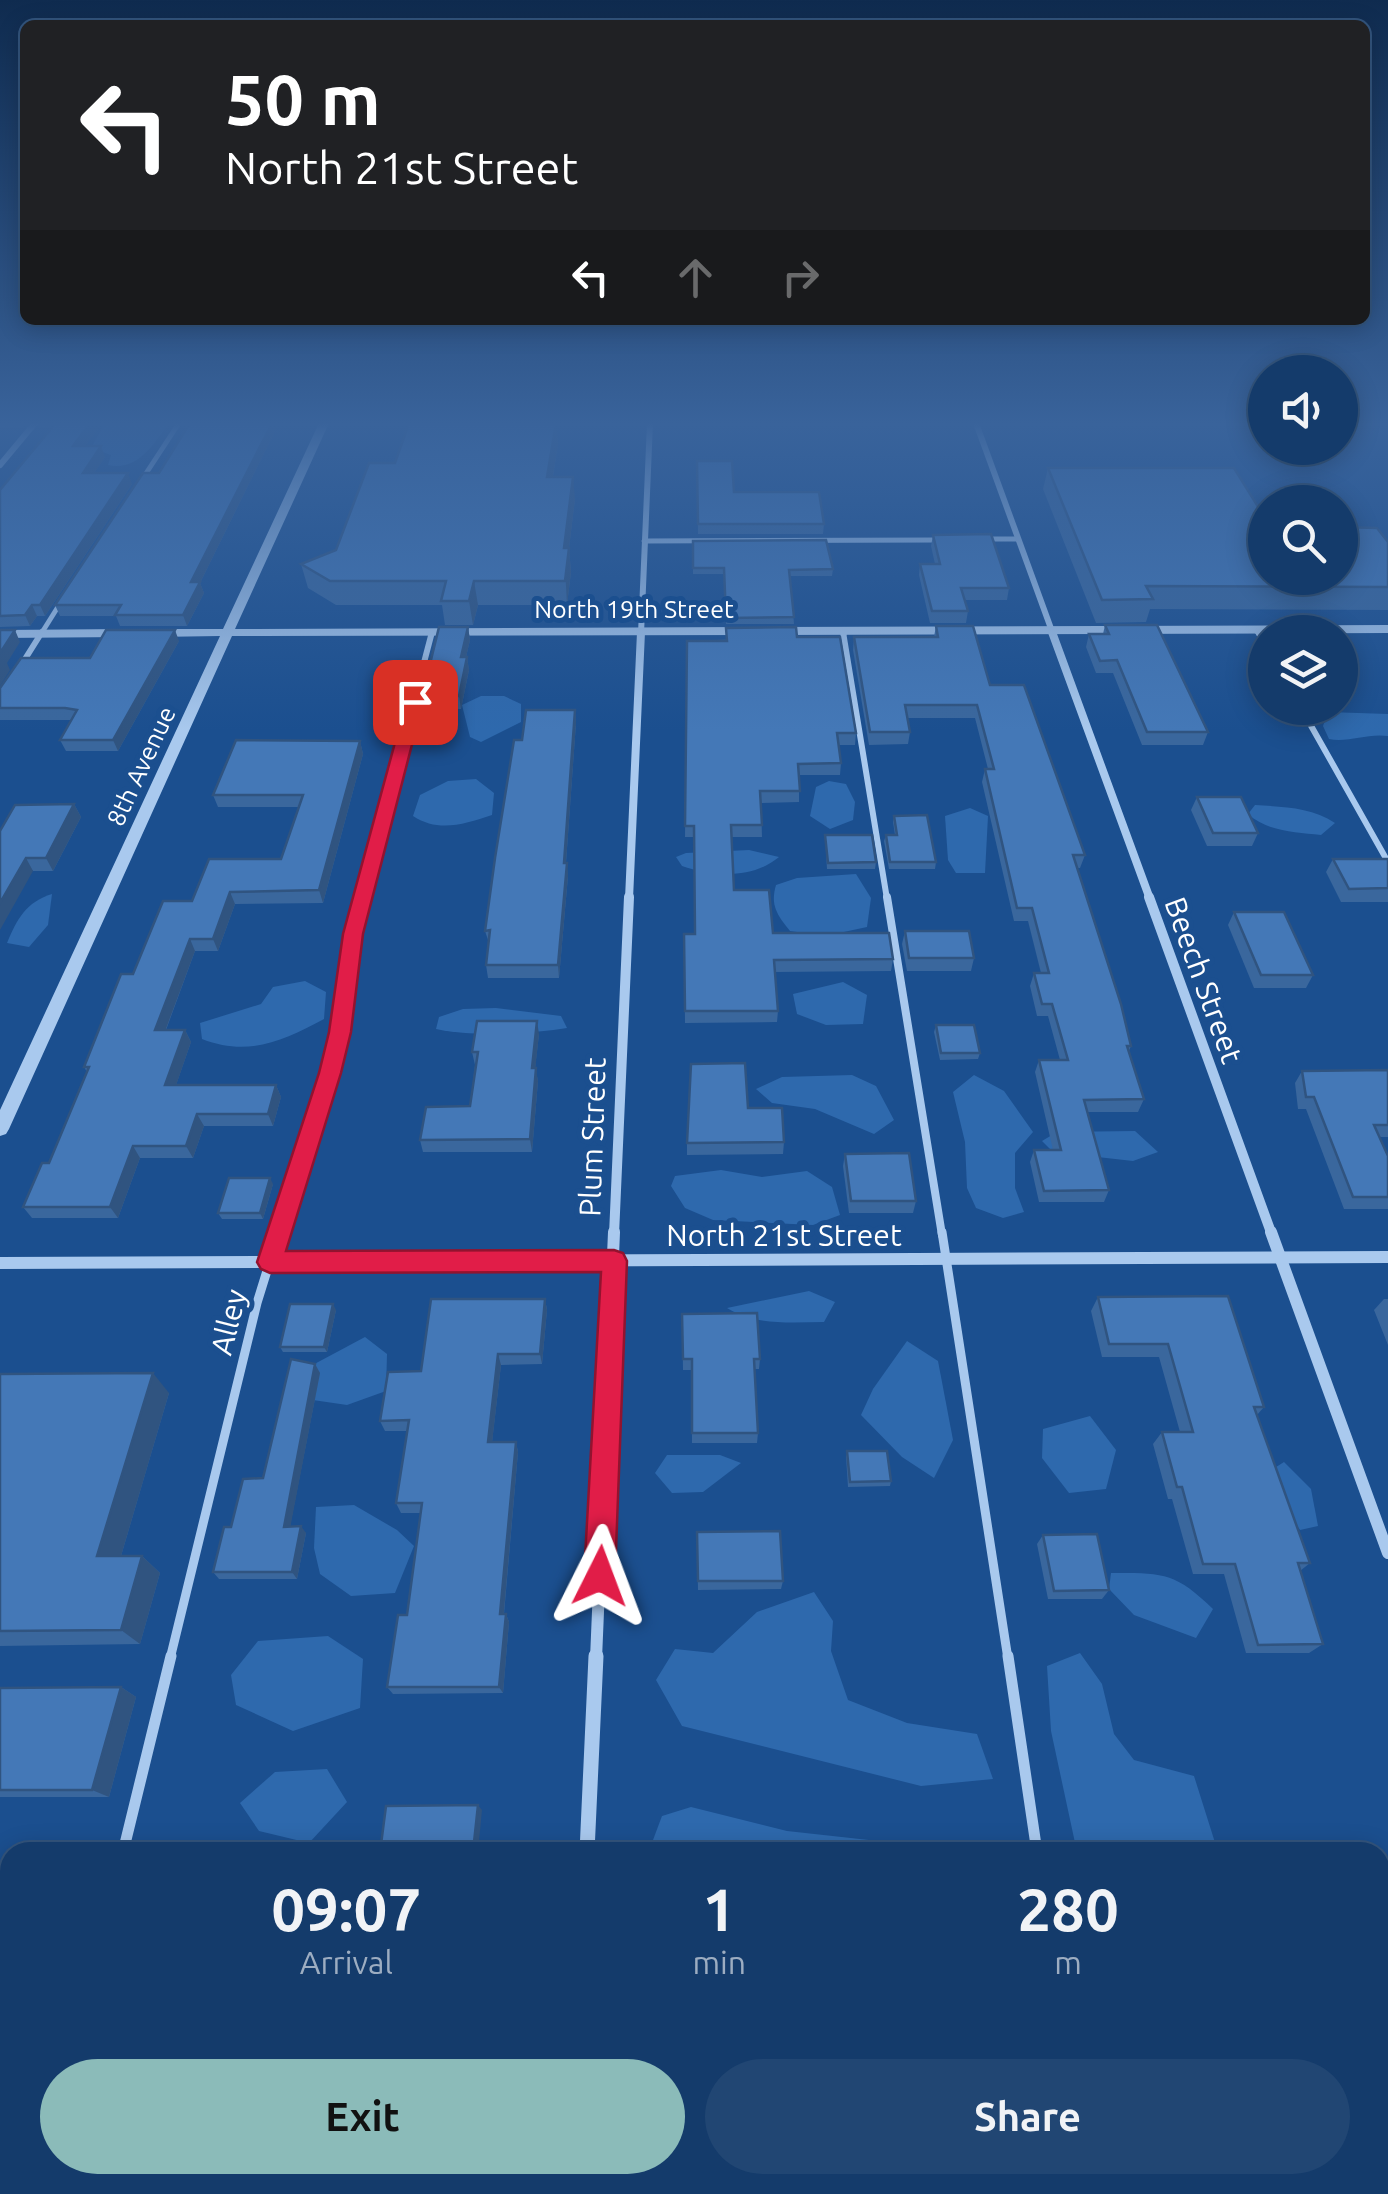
<!DOCTYPE html>
<html lang="en">
<head>
<meta charset="utf-8">
<style>
	body { margin:0; font-family:Ubuntu,sans-serif; background:#214673; color:#f1f3f6; height:100vh; display:flex; flex-direction:column; font-size:38px; white-space:nowrap }
	* { box-sizing:border-box; margin:0 }
	p { font-size:32px; color:#9dadc1 }
	.icon { flex:none; width:55px; height:55px; fill:none; stroke:currentColor; stroke-width:2; stroke-linecap:round; stroke-linejoin:round }
	.map { position:relative; flex:1; overflow:hidden }
	.sheet { position:absolute; left:0px; top:1842px; width:1390px; height:352px; display:flex; flex-direction:column; background:#143b6b; border-radius:30px 30px 0 0; box-shadow:0 5px 25px #0003,0 0 0 2px #33557e }
	.sheet>* { flex:none }
	.top-card { position:absolute; left:20px; top:20px; width:1350px; height:305px; border-radius:15px; box-shadow:0 5px 25px #0003,0 0 0 2px #33557e; background:#202124; color:#fff; overflow:hidden }
	.controls { position:absolute; left:1248px; top:355px; display:grid; gap:20px }
	.controls a { display:grid; place-items:center; width:110px; height:110px; border-radius:50%; background:#143b6b; box-shadow:0 5px 25px #0003,0 0 0 2px #33557e; font-size:50px }
	.pin { position:absolute; display:grid; place-items:center; width:85px; height:85px; color:#fff; margin:-42px; border-radius:20px; box-shadow:0 5px 15px #0006 }
	.me { position:absolute; width:110px; margin:-55px; rotate:3deg; stroke-linejoin:round; filter:drop-shadow(0 0 8px #0008) }
	.turn { display:flex; align-items:center; gap:35px; height:210px; padding:0 40px; font-size:45px }
	.turn .icon { width:130px; height:130px; stroke-width:2.5 }
	.turn b { display:block; font-size:70px; line-height:85px }
	.lanes { display:flex; align-items:center; height:95px; padding:0 40px; background:#0003; justify-content:center; gap:50px; direction:ltr }
	.lanes .off { opacity:.35 }
	.eta { display:flex; justify-content:space-evenly; align-items:center; height:170px; text-align:center }
	.eta b { font-size:60px; font-weight:600; line-height:70px }
	.primary-button { display:flex; gap:20px; margin-top:auto; padding:20px 40px }
	.primary-button a { flex:1; height:115px; border-radius:60px; background:#8bbbb9; color:#111; font-size:40px; font-weight:600; line-height:115px; text-align:center }
	.primary-button a+a { background:#214673; color:#f1f3f6 }
	.map>svg:first-child { display:block }
	.green { fill:#2e69ad }
	.lines { fill:none; stroke-linecap:round; stroke-linejoin:round }
	.service-far4 { stroke:#a9c9ee; stroke-width:5 }
	.service-far3 { stroke:#a9c9ee; stroke-width:6 }
	.service-far2 { stroke:#a9c9ee; stroke-width:8 }
	.service-far1 { stroke:#a9c9ee; stroke-width:9 }
	.service { stroke:#a9c9ee; stroke-width:11 }
	.minor-far4 { stroke:#a9c9ee; stroke-width:6 }
	.minor-far3 { stroke:#a9c9ee; stroke-width:8 }
	.minor-far2 { stroke:#a9c9ee; stroke-width:10 }
	.minor-far1 { stroke:#a9c9ee; stroke-width:12 }
	.minor { stroke:#a9c9ee; stroke-width:15 }
	.tertiary { fill:#a9c9ee; fill-rule:evenodd }
	.wall { fill:#3a679d }
	.shaded-wall { fill:#305480 }
	.building { fill:#4478b7; stroke:#305480; stroke-width:2.5 }
	.route { fill:#e11d48; stroke:#92132f; stroke-width:2.5 }
	.labels { text-anchor:middle; dominant-baseline:central; stroke-width:10; stroke-linejoin:round; paint-order:stroke }
	.far-street-label { font-size:25px; fill:#fff; stroke:#1b4f8f }
	.street-label { font-size:30px; fill:#fff; stroke:#1b4f8f }
</style>
</head>
<body>
<div class="map">
<svg width="1388" height="2194" viewBox="0 0 1388 2194">
	<rect width="100%" height="100%" fill="#1b4f8f"/>
	<g class="green">
		<path d="M105 423H169C154 444 137 472 108 465L111 455 91 448Z"/>
		<path d="M481 696H504L521 704V722L481 742 470 737 462 705Z"/>
		<path d="M1328 712 1388 714V736C1367 733 1348 743 1329 739L1323 726Z"/>
		<path d="M476 779 494 793 492 815C464 824 439 833 413 816L420 795 448 781Z"/>
		<path d="M829 781 846 784 855 802 853 820 830 829 810 816 816 787Z"/>
		<path d="M1255 805C1284 807 1311 807 1335 823L1321 835C1295 832 1268 832 1248 814Z"/>
		<path d="M970 808 988 816 985 873H956L948 860 945 816Z"/>
		<path d="M749 850 779 857C753 879 713 877 682 866L676 857 686 853Z"/>
		<path d="M856 874 871 898 867 927 825 936 790 931C777 915 770 905 776 885L797 878Z"/>
		<path d="M52 894 48 925 29 947 7 943C17 919 26 902 52 894Z"/>
		<path d="M305 981 326 992 324 1019C283 1041 248 1057 202 1039L200 1023 261 1004 273 987Z"/>
		<path d="M843 982 867 995 863 1024 826 1025 797 1014 793 994Z"/>
		<path d="M496 1008 561 1016 567 1028C529 1034 473 1037 436 1029L439 1017 463 1009Z"/>
		<path d="M852 1075 876 1086 894 1120 874 1134 815 1109 772 1103 756 1089 782 1077Z"/>
		<path d="M974 1075 1004 1091 1033 1132 1015 1153V1188L1024 1212 1003 1218 976 1208 967 1188 965 1142 953 1092Z"/>
		<path d="M1135 1131 1158 1152 1133 1161 1053 1152 1042 1141 1057 1132Z"/>
		<path d="M721 1170 762 1177 807 1171 832 1187 840 1215 813 1225 713 1220 685 1208 671 1186 675 1176Z"/>
		<path d="M809 1291 835 1302 824 1322C791 1322 756 1326 727 1308Z"/>
		<path d="M365 1337 387 1354 386 1391 347 1405 306 1399 292 1376Z"/>
		<path d="M907 1341 938 1361 953 1440 934 1478 902 1457 861 1415 873 1389Z"/>
		<path d="M1090 1416 1116 1450 1106 1489 1069 1493 1042 1458 1043 1429Z"/>
		<path d="M667 1455H720L741 1463 703 1492 672 1493 655 1473Z"/>
		<path d="M1284 1462 1311 1489 1318 1526 1300 1530 1281 1503 1273 1469Z"/>
		<path d="M354 1505 397 1530 414 1546 395 1593 351 1596 320 1574 314 1548 316 1507Z"/>
		<path d="M1111 1573C1163 1573 1175 1572 1213 1609L1196 1638 1134 1615 1109 1589Z"/>
		<path d="M814 1592 833 1621 831 1651 848 1700 907 1723 977 1734 993 1779 921 1786 682 1726 656 1680 675 1649 713 1653 757 1612Z"/>
		<path d="M328 1636 363 1659 360 1708 293 1731 236 1705 231 1675 258 1641Z"/>
		<path d="M1080 1653 1102 1684 1114 1734 1134 1760 1194 1776 1218 1852H1077L1051 1731 1047 1666Z"/>
		<path d="M327 1769 347 1802 309 1843 259 1831 240 1803 275 1772Z"/>
		<path d="M691 1807 787 1831 878 1841 969 1844 974 1852H657L653 1840 662 1816Z"/>
		<path d="M1156 2185H1287L1288 2194H1163Z"/>
	</g>
	<g class="lines">
		<g class="service-far4">
			<path d="M143 478 179 423"/>
			<path d="M987 539H1017"/>
			<path d="M644 541 938 540"/>
			<path d="M1256 629 1259 634"/>
			<path d="M843 630 844 634"/>
			<path d="M41 634 61 602"/>
		</g>
		<g class="service-far3">
			<path d="M843 632 887 899"/>
			<path d="M1258 632 1265 644"/>
			<path d="M20 667 42 632"/>
			<path d="M1301 708 1388 862"/>
			<path d="M362 899 432 632"/>
		</g>
		<g class="service-far2">
			<path d="M887 897 942 1235"/>
			<path d="M278 1235 340 1032 353 934 363 897"/>
		</g>
		<g class="service-far1">
			<path d="M942 1232 1008 1659"/>
			<path d="M170 1659 257 1303 279 1232"/>
		</g>
		<g class="service">
			<path d="M1008 1656 1037 1852"/>
			<path d="M123 1852 171 1656"/>
			<path d="M1088 2185 1089 2194"/>
			<path d="M42 2194 44 2185"/>
		</g>
		<g class="minor-far4">
			<path d="M976 423 1053 634"/>
			<path d="M0 465 35 423"/>
			<path d="M641 634 650 423"/>
		</g>
		<g class="minor-far3">
			<path d="M1052 632 1150 899"/>
			<path d="M629 899 641 632"/>
		</g>
		<g class="minor-far2">
			<path d="M1149 897 1272 1235"/>
			<path d="M614 1235 629 897"/>
		</g>
		<g class="minor-far1">
			<path d="M1271 1232 1388 1553"/>
			<path d="M0 1263 1388 1257"/>
			<path d="M596 1659 614 1232"/>
		</g>
		<g class="minor">
			<path d="M587 1852 596 1656"/>
			<path d="M570 2194 571 2185"/>
		</g>
		<g class="tertiary">
			<path d="M319 423H329L235 629 749 627 755 631 749 635 232 636 9 1129 6 1134 0 1136V1110L220 636 155 637 149 633 155 629H223Z"/>
			<path d="M1388 625V633L775 635 769 631 775 627Z"/>
			<path d="M0 630 124 629 130 633 124 637 0 638Z"/>
		</g>
	</g>
	<g class="wall">
		<path d="M0 423H27L22 428H0Z"/>
		<path d="M39 423H102L85 446 105 457 94 473 132 484 45 616H37L30 626 0 627V490L52 428 40 427Z"/>
		<path d="M190 423H279L200 583 204 593 187 626H120L116 616H60L55 605 159 473Z"/>
		<path d="M556 423 558 444 553 477 575 499 569 548 571 572 567 605H478L473 625H445L442 605H336L308 588 301 564 336 550 395 463Z"/>
		<path d="M697 461 734 492 824 524 823 534H698Z"/>
		<path d="M1048 468 1265 578 1388 542V610L1150 609 1146 622 1096 623 1043 489Z"/>
		<path d="M933 535 1009 588 1007 600H965L968 611 966 623H930L919 575 920 564H935L931 546Z"/>
		<path d="M693 541 833 569 832 576H790L794 624H726L724 574H693Z"/>
		<path d="M1105 625 1208 732 1203 745H1142L1113 673H1096L1086 647 1089 634H1103Z"/>
		<path d="M936 626 990 685 1085 855 1080 868H1077L1131 1046 1129 1051 1144 1099 1138 1112H1087L1109 1190 1104 1202H1039L1030 1162 1034 1150H1053L1035 1072 1039 1060H1060L1048 1016H1037L1030 986 1034 973H1041L1028 921H1014L982 782 985 769H988L975 718H908L910 732 908 744 869 745 853 650 854 637H934Z"/>
		<path d="M468 627 470 640 466 657H467L469 670 461 709 424 710 422 697Z"/>
		<path d="M797 637 856 733 855 745H839L841 763 840 775H799V802L761 803 762 837H731L734 890 773 933 893 959 891 971 775 972 778 1011 777 1022 685 1023 684 934H695L694 837H685L687 641Z"/>
		<path d="M179 641 118 751H66L60 740 72 720H0V688L90 658Z"/>
		<path d="M575 710 576 723 566 863 568 876 559 978H488L486 965 489 943 485 931 522 740Z"/>
		<path d="M360 741 363 754 323 903 235 904 218 951H195L166 1030H185L191 1042 176 1085H276L281 1097 273 1126H204L193 1158H140L118 1218H32L23 1207 49 1163 87 1072 84 1067 133 974 192 901 281 859 299 807H218L213 795Z"/>
		<path d="M1197 797 1258 833 1252 846H1207L1191 810Z"/>
		<path d="M74 804 81 817 53 871H33L0 831Z"/>
		<path d="M894 816 936 862 935 869H889L884 841 886 835H895L893 822Z"/>
		<path d="M825 835 876 862 875 869H827Z"/>
		<path d="M1333 859H1388V902H1341L1326 872Z"/>
		<path d="M1234 912 1313 975 1306 988H1254L1228 925Z"/>
		<path d="M905 931 974 958 971 971H907L902 944Z"/>
		<path d="M936 1025 980 1053 978 1059 940 1060 934 1032Z"/>
		<path d="M539 1034 535 1068 538 1081 532 1152H423L420 1140 470 1106 475 1065 472 1052Z"/>
		<path d="M1388 1070V1137H1379L1388 1156V1209H1344L1306 1109H1298L1295 1083 1302 1071Z"/>
		<path d="M748 1108 784 1142 783 1154 687 1155V1143Z"/>
		<path d="M845 1154 916 1201 913 1213H849L843 1166Z"/>
		<path d="M273 1184 263 1219H222L218 1213Z"/>
		<path d="M1098 1297 1264 1407 1257 1415 1310 1563 1300 1571 1323 1644 1309 1653H1246L1224 1574H1193L1172 1499H1168L1153 1444 1162 1432H1180L1159 1357H1102L1091 1311Z"/>
		<path d="M545 1299 547 1310 542 1364 501 1365 492 1442H516L518 1452 504 1614H506L509 1622 503 1693 393 1694 387 1687 407 1615 421 1513H401L396 1503 408 1431H385L380 1421 421 1371Z"/>
		<path d="M1384 1299H1388V1345L1374 1310Z"/>
		<path d="M336 1310 327 1352H283L280 1347Z"/>
		<path d="M682 1314 760 1359 759 1369H755L758 1433 757 1443H692V1370H683Z"/>
		<path d="M315 1364 320 1373 290 1526 306 1533 297 1579H219L213 1572 231 1527 263 1478Z"/>
		<path d="M0 1374 169 1393 121 1556H142L160 1573 140 1644 0 1646Z"/>
		<path d="M847 1451 891 1481 890 1486 848 1487 846 1456Z"/>
		<path d="M697 1532 783 1581 781 1589 698 1590Z"/>
		<path d="M1043 1535 1109 1590 1102 1599H1048L1037 1544Z"/>
		<path d="M121 1687 136 1697 109 1797H0V1688Z"/>
		<path d="M1380 2162H1388V2194H1306L1303 2185H1380Z"/>
	</g>
	<g class="shaded-wall">
		<path d="M90 423H102L77 457 73 446Z"/>
		<path d="M272 423H279L200 583 204 593 187 626 183 615 191 582Z"/>
		<path d="M556 423 558 444 549 500 547 477Z"/>
		<path d="M101 446 105 457 87 484 83 473Z"/>
		<path d="M128 473 132 484 45 616 40 605Z"/>
		<path d="M573 477 575 499 569 548 571 572 567 605 564 548Z"/>
		<path d="M474 581 478 605 473 625 469 601Z"/>
		<path d="M32 605 37 616 30 626 25 615Z"/>
		<path d="M468 627 470 640 463 670 461 657Z"/>
		<path d="M15 630 20 642 7 663 10 670 0 686V653Z"/>
		<path d="M175 630 179 641 118 751 113 740Z"/>
		<path d="M467 657 469 670 461 709 459 696Z"/>
		<path d="M575 710 576 723 565 876 564 863Z"/>
		<path d="M360 741 363 754 323 903 319 890Z"/>
		<path d="M74 804 81 817 53 871 46 858Z"/>
		<path d="M26 858 33 871 0 930V903Z"/>
		<path d="M567 863 568 876 559 978 558 965Z"/>
		<path d="M230 892 235 904 218 951 213 939Z"/>
		<path d="M190 939 195 951 161 1042 155 1030Z"/>
		<path d="M537 1021 539 1034 534 1081 532 1068Z"/>
		<path d="M185 1030 191 1042 172 1097 165 1085Z"/>
		<path d="M536 1068 538 1081 532 1152 530 1139Z"/>
		<path d="M276 1085 281 1097 273 1126 268 1114Z"/>
		<path d="M197 1114 204 1126 193 1158 186 1146Z"/>
		<path d="M133 1146 140 1158 118 1218 110 1207Z"/>
		<path d="M270 1178 273 1184 263 1219 260 1213Z"/>
		<path d="M545 1299 547 1310 542 1364 540 1354Z"/>
		<path d="M333 1304 336 1310 327 1352 324 1347Z"/>
		<path d="M498 1354 501 1365 491 1452 488 1442Z"/>
		<path d="M315 1364 320 1373 289 1534 284 1527Z"/>
		<path d="M153 1373 169 1393 116 1573 97 1556Z"/>
		<path d="M516 1442 518 1452 503 1622 500 1614Z"/>
		<path d="M301 1526 306 1533 297 1579 292 1572Z"/>
		<path d="M142 1556 160 1573 140 1644 121 1630Z"/>
		<path d="M506 1614 509 1622 503 1693 499 1687Z"/>
		<path d="M121 1687 136 1697 109 1797 92 1790Z"/>
		<path d="M478 1805 482 1810 478 1852H473Z"/>
		<path d="M415 2185H424L423 2194H414Z"/>
	</g>
	<g class="building">
		<path d="M56 423H90L73 446H101L83 473H128L40 605H32L25 615 0 616V490Z"/>
		<path d="M190 423H272L191 582H200L183 615H115L121 605H55L143 473H159Z"/>
		<path d="M409 423H556L547 477H573L564 548H569L565 581H474L469 601H441L446 581H330L301 564 336 550 369 463H395Z"/>
		<path d="M697 461H732L734 492H819L824 524H698Z"/>
		<path d="M1048 468H1234L1265 518V578H1340V527L1377 528 1388 542V587L1146 586 1153 599 1102 600Z"/>
		<path d="M991 534 1009 588H961L968 611H932L920 564H940L933 535Z"/>
		<path d="M826 540 833 569 789 570 794 617 726 618 724 568H693V541Z"/>
		<path d="M1105 625H1157L1208 732H1147L1117 660 1100 661 1089 634H1109Z"/>
		<path d="M936 626H973L990 685H1024L1085 855H1073L1121 1004 1131 1046H1127L1144 1099 1084 1100 1109 1190 1044 1191 1034 1150H1061L1039 1060H1068L1052 1004H1042L1034 973H1049L1032 908H1017L985 769H994L977 705H905L910 732H870L854 637H938Z"/>
		<path d="M439 627H468L461 657H467L459 696 422 697Z"/>
		<path d="M796 627 797 637H840L856 733H837L841 763 798 764 800 791H760L762 825H731L734 890H769L773 933H889L893 959 774 960 778 1011H685L684 934H695L694 826H685L687 641H727L726 628Z"/>
		<path d="M0 630H15L0 653Z"/>
		<path d="M106 630H175L113 740H60L77 710 65 708H0V688L21 658H90Z"/>
		<path d="M526 710H575L564 863H567L558 965H486L490 930 485 931 495 858 514 740H522Z"/>
		<path d="M236 740 360 741 319 890 230 892 213 939H190L155 1030H185L165 1085H276L268 1114H197L186 1146H133L110 1207H23L42 1163H49L89 1067H84L121 974H133L163 901H192L209 859H281L303 795H213Z"/>
		<path d="M1197 797H1241L1258 833H1213Z"/>
		<path d="M74 804 46 858H26L0 903V831L15 805Z"/>
		<path d="M927 815 936 862H890L886 835H897L894 816Z"/>
		<path d="M825 835H872L876 862 828 863Z"/>
		<path d="M1333 859H1388V888L1349 889Z"/>
		<path d="M1234 912H1284L1313 975H1261Z"/>
		<path d="M905 931H969L974 958H909Z"/>
		<path d="M477 1021H537L532 1068H536L530 1139 420 1140 426 1107 470 1106 478 1052H472Z"/>
		<path d="M936 1025H974L980 1053H941Z"/>
		<path d="M745 1063 748 1108H782L784 1142 687 1143 691 1064Z"/>
		<path d="M1388 1070V1125H1374L1388 1156V1197H1353L1314 1097H1306L1302 1071Z"/>
		<path d="M909 1153 916 1201H851L845 1154Z"/>
		<path d="M229 1178H270L260 1213H218Z"/>
		<path d="M1228 1296 1264 1407H1254L1310 1563H1298L1323 1644 1258 1645 1235 1564H1203L1182 1487H1177L1162 1432H1193L1168 1344H1109L1098 1297Z"/>
		<path d="M431 1299H545L540 1354H498L488 1442H516L500 1614H506L499 1687H387L398 1615H407L422 1503H396L409 1420 380 1421 388 1372 421 1371Z"/>
		<path d="M290 1304H333L324 1347H280Z"/>
		<path d="M757 1313 760 1359H754L758 1433H692V1359H683L682 1314Z"/>
		<path d="M291 1359 315 1364 284 1527 301 1526 292 1572H213L224 1527H231L243 1479 263 1478Z"/>
		<path d="M153 1373 97 1556H142L121 1630 0 1631V1374Z"/>
		<path d="M847 1451H887L891 1481 850 1482Z"/>
		<path d="M780 1531 783 1581H698L697 1532Z"/>
		<path d="M1097 1534 1109 1590 1054 1591 1043 1535Z"/>
		<path d="M121 1687 92 1790H0V1688Z"/>
		<path d="M478 1805 473 1852H380L386 1806Z"/>
		<path d="M1380 2165H1388V2194H1323L1321 2185H1380Z"/>
		<path d="M302 2185H415L414 2194H301Z"/>
		<path d="M881 2185H984L985 2194H881Z"/>
	</g>
	<linearGradient id="sky" x2="0" y2="1"><stop stop-color="#0f2b4f"/><stop offset="0.58" stop-color="#39639b"/><stop offset="1" stop-color="#39639b" stop-opacity="0"/></linearGradient>
	<rect width="1388" height="731" fill="url(#sky)"/>
	<path class="route" d="M415 697 423 702 363 934 351 1032 341 1073 286 1251 614 1250 623 1253 627 1261 615 1576 610 1587 600 1592 589 1587 584 1576 601 1272 270 1273 261 1269 257 1262 319 1073 329 1032 343 934 406 702Z"/>
	<g class="labels">
		<g class="far-street-label">
			<text x="634" y="609">North 19th Street</text>
			<text transform="translate(141 766) rotate(-65)">8th Avenue</text>
		</g>
		<g class="street-label">
			<text transform="translate(1204 980) rotate(70)">Beech Street</text>
			<text transform="translate(592 1137) rotate(-88)">Plum Street</text>
			<text x="784" y="1235">North 21st Street</text>
			<text transform="translate(228 1322) rotate(-76)">Alley</text>
		</g>
	</g>
</svg>
<div class="controls">
<a><svg class="icon" aria-label="sound" viewBox="0 0 24 24"><path d="M4 9h4l5-4v14l-5-4H4zM17 9q2 3 0 6"/></svg></a>
<a><svg class="icon" aria-label="search" viewBox="0 0 24 24"><circle cx="10" cy="10" r="6"/><path d="M15 15l6 6"/></svg></a>
<a><svg class="icon" aria-label="layers" viewBox="0 0 24 24"><path d="M12 4l9 5-9 5-9-5zM3 14l9 5 9-5"/></svg></a>
</div>
<div class="pin" style="left:415px;top:702px;background:#d93025"><svg class="icon" aria-label="arrive" viewBox="0 0 24 24"><path d="M6 21V4h12l-3 4 3 4H6"/></svg></div>
<svg class="me" style="left:600px;top:1576px" viewBox="-20 -20 40 40"><path d="M0-17L14 15 0 8-14 15z" fill="#e11d48" stroke="#fff" stroke-width="4"/></svg>
<div class="top-card">
<div class="turn"><svg class="icon" aria-label="left" viewBox="0 0 24 24"><path d="M17 20v-9H6M10 6l-5 5 5 5"/></svg><div><b>50 m</b>North 21st Street</div></div>
<div class="lanes"><svg class="icon" aria-label="left" viewBox="0 0 24 24"><path d="M17 20v-9H6M10 6l-5 5 5 5"/></svg><svg class="icon off" aria-label="ahead" viewBox="0 0 24 24"><path d="M12 20V5M6 11l6-6 6 6"/></svg><svg class="icon off" aria-label="right" viewBox="0 0 24 24"><path d="M7 20v-9h11M14 6l5 5-5 5"/></svg></div>
</div>
<section class="sheet">
<div class="eta">
<div><b>09:07</b><p>Arrival</p></div>
<div><b>1</b><p>min</p></div>
<div><b>280</b><p>m</p></div>
</div>
<div class="primary-button"><a>Exit</a><a>Share</a></div>
</section>
</div>
</body>
</html>
